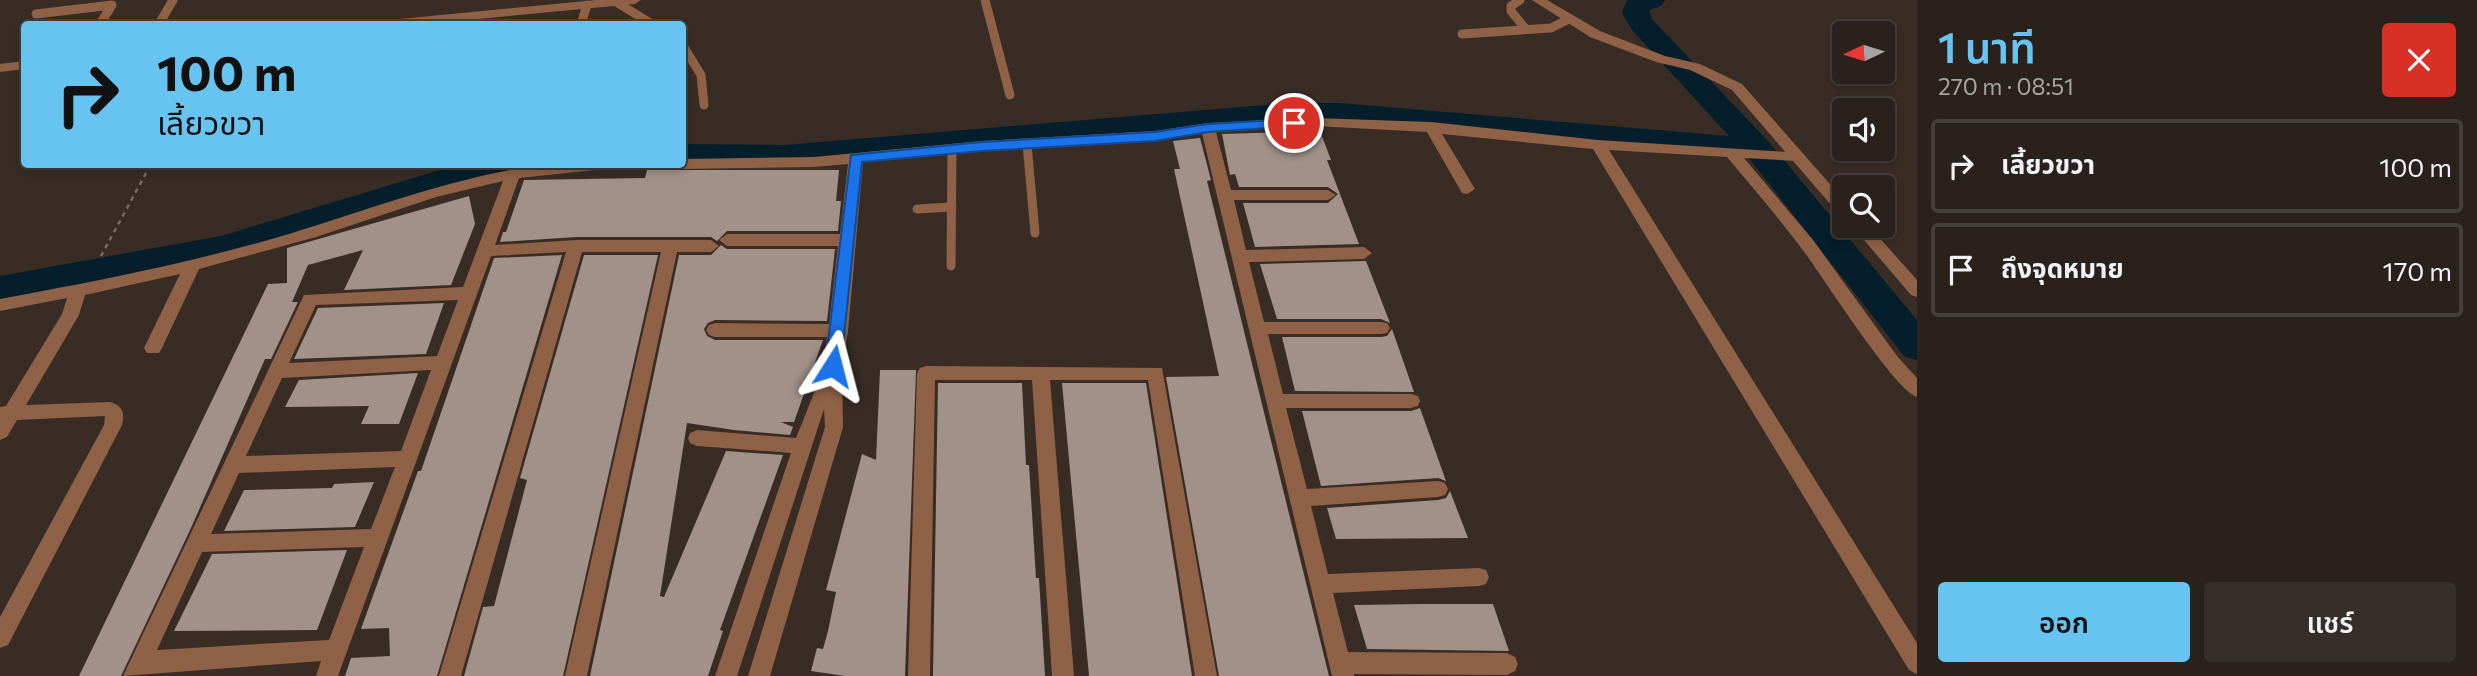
<!DOCTYPE html>
<html lang="th">
<head>
<meta charset="utf-8">
<style>
	body { margin:0; font-family:Commissioner,"Noto Sans Thai",sans-serif; background:#362e29; color:#f1f3f6; height:100vh; display:flex; flex-direction:column; font-size:26px; white-space:nowrap }
	* { box-sizing:border-box; margin:0 }
	p { font-size:23px; color:#a5a3a3 }
	.icon { flex:none; width:38px; height:38px; fill:none; stroke:currentColor; stroke-width:2; stroke-linecap:round; stroke-linejoin:round }
	.map { position:relative; flex:1; overflow:hidden }
	.sheet { display:flex; flex-direction:column; background:#2a211c; width:560px }
	.sheet>* { flex:none }
	.banner { position:absolute; left:21px; top:21px; width:665px; height:147px; border-radius:7px; box-shadow:0 4px 10px #0003,0 0 0 2px #463e3b; background:#67c4f0; color:#111; overflow:hidden }
	.needle { width:46px; rotate:266deg }
	.buttons { position:absolute; left:1832px; top:21px; display:grid; gap:14px }
	.buttons a { display:grid; place-items:center; width:63px; height:63px; border-radius:7px; background:#2a211c; box-shadow:0 4px 10px #0003,0 0 0 2px #463e3b; font-size:35px }
	.pin { position:absolute; display:grid; place-items:center; width:60px; height:60px; color:#fff; margin:-30px; border:4px solid #fff; border-radius:50%; box-shadow:0 2px 7px #0007 }
	.me { position:absolute; width:77px; margin:-38px; rotate:9deg; stroke-linejoin:round; filter:drop-shadow(0 0 5px #0008) }
	.turn { display:flex; align-items:center; gap:24px; height:147px; padding:0 21px; font-size:32px }
	.turn .icon { width:91px; height:91px; stroke-width:2.5 }
	.turn b { display:block; font-size:49px; line-height:60px }
	.round { display:grid; place-items:center; flex:none; width:74px; height:74px; border-radius:7px; background:#362e29 }
	.summary { display:flex; align-items:center; justify-content:space-between; height:119px; padding:0 21px }
	h1 { font-size:42px; font-weight:600; line-height:52px; color:#67c4f0 }
	.action { display:flex; gap:14px; margin-top:auto; padding:14px 21px }
	.action a { flex:1; height:80px; border-radius:7px; background:#67c4f0; color:#111; font-size:28px; font-weight:600; line-height:80px; text-align:center }
	.action a+a { background:#362e29; color:#f1f3f6 }
	ul { padding:0; list-style:none }
	li { display:flex; align-items:center; gap:21px; height:94px; margin:0 14px 10px; padding:0 7px; border:4px solid #463e3b; border-radius:7px }
	li div { flex:1 }
	li b { display:block; font-size:26px }
	li em { font-style:normal }
	main { display:flex; flex:1; min-height:0 }
	.map>svg:first-child { display:block }
	.lines { fill:none; stroke-linecap:round; stroke-linejoin:round }
	.canal { fill:#041f2b; fill-rule:evenodd }
	.river { fill:#041f2b; fill-rule:evenodd }
	.building { fill:#a19189 }
	.path { stroke:#766c65; stroke-width:2.5; stroke-dasharray:4.5 4.5; stroke-linecap:butt }
	.service { stroke:#8f6146; stroke-width:9 }
	.minor { fill:#8f6146; fill-rule:evenodd }
	.tertiary { fill:#8f6146; fill-rule:evenodd }
	.route { fill:#1a73e8; stroke:#114b97; stroke-width:2 }
</style>
</head>
<body>
<main>
<div class="map">
<svg width="1917" height="676" viewBox="0 0 1917 676">
	<rect width="100%" height="100%" fill="#382c25"/>
	<g class="lines">
		<path class="canal" d="M1635 0H1652L1653 2 1645 7Z"/>
		<g class="river">
			<path d="M1627 0H1665L1661 6 1649 10 1652 19 1768 141 1917 320V360L1904 356 1748 157 1339 121H1289L960 148 785 165 682 164V144L785 145 1289 103H1339L1729 136 1632 30 1622 13Z"/>
			<path d="M460 164H523L519 171 446 189 221 260 0 302V276L221 236Z"/>
		</g>
	</g>
	<g class="building">
		<path d="M1320 131 1331 160H1327L1359 244 1255 247 1243 203H1328L1338 194 1328 187H1239L1235 174 1230 175 1222 134Z"/>
		<path d="M1200 138 1211 180 1207 181 1329 676H1219L1166 377 1219 376 1174 169H1180L1173 141Z"/>
		<path d="M647 170H839L836 201H841L838 231H727L717 241 711 237H576L500 242 503 232H506L524 180 645 178Z"/>
		<path d="M469 196 475 224 451 285 344 290 363 250 308 265 292 302H298L271 359H265L191 528 121 676H79L268 284 287 283V248Z"/>
		<path d="M721 245 727 249H835L827 321 715 320 708 323 704 329 707 336 715 340H823L794 422H781L793 427 790 435 734 430 687 423 660 596 664 597 726 451 783 455 720 630 723 631 708 676H590L679 255H711Z"/>
		<path d="M562 255 437 676H345L351 658 390 656 389 628 361 629 418 471H421L494 258Z"/>
		<path d="M584 255H658L563 676H464L483 607 494 606 527 480 520 478Z"/>
		<path d="M1366 261 1390 323 1381 319H1277L1260 264Z"/>
		<path d="M444 303 426 354 294 359 318 308Z"/>
		<path d="M1392 329 1414 392 1295 391 1282 337H1381L1387 336Z"/>
		<path d="M880 370H916L905 676H845L811 671 817 648 823 649 828 631 836 592 826 590 862 454 876 460Z"/>
		<path d="M418 373 399 424H361L369 406 285 407 299 380Z"/>
		<path d="M938 383H1022L1026 465H1029L1036 578H1039L1045 676H933Z"/>
		<path d="M1062 383H1146L1192 676H1089Z"/>
		<path d="M1420 408 1446 481 1438 478 1321 486 1302 411H1411Z"/>
		<path d="M374 482 355 527 224 531 244 490 332 488 334 484Z"/>
		<path d="M1450 491 1468 538 1336 539 1327 508 1438 500 1446 498Z"/>
		<path d="M347 550 317 630 174 631 212 554Z"/>
		<path d="M1422 604H1493L1509 651 1367 649 1354 605Z"/>
	</g>
	<g class="lines">
		<path class="path" d="M101 256 151 164"/>
		<g class="service">
			<path d="M985 0 1010 95"/>
			<path d="M1520 0 1511 6V11L1525 28"/>
			<path d="M616 2 652 24"/>
			<path d="M36 14 112 5 100 24"/>
			<path d="M159 24 173 0"/>
			<path d="M581 24 587 5"/>
			<path d="M1462 34 1551 28 1567 20"/>
			<path d="M682 44 701 75 704 105"/>
			<path d="M1027 144 1035 233"/>
			<path d="M917 209 952 207"/>
			<path d="M951 266 952 149"/>
		</g>
		<g class="minor">
			<path d="M1315 118 1431 122 1598 140 1803 153 1805 156 1798 161 1744 158 1813 240 1897 356 1917 378V397C1894 390 1822 275 1802 249 1778 217 1752 187 1727 157L1609 150 1917 643V674L1909 670 1593 149 1442 134 1475 189 1467 194 1462 193 1427 132 1315 126 1216 132 1231 190H1328L1336 195 1328 200H1234L1246 250 1364 247 1372 253 1364 259 1249 262 1264 322H1381L1387 323 1390 328 1387 333 1381 334H1268L1283 394H1411L1418 396 1420 401 1418 406 1411 408H1286L1307 489 1438 481 1445 483 1448 489 1445 495 1438 497 1311 506 1328 574 1479 568 1486 570 1489 577 1486 584 1479 586 1333 593 1348 652 1507 653 1515 657 1518 664 1515 671 1507 675 1354 674V676H1332L1202 133 1155 141 982 151 863 162 848 331 842 366 843 427 770 676H748L825 427 824 409 737 676H715L791 453 697 446 690 443 688 438 690 433 697 430 796 438 824 368 827 337H715L709 335 706 330 709 325 715 323 829 324 838 246H727L719 240 727 234H840L848 164 814 167 682 169 675 164H682V159L814 157 982 141 1155 131 1208 123Z"/>
			<path d="M547 164H611L604 169 519 178 495 245 576 240H711L719 246 711 252H677L587 676H565L661 252H582L461 676H439L566 252 491 256 338 676H316L321 661 123 676 304 295 463 287 503 181 436 197 316 237 199 269 162 348 159 353H147L144 348 180 274 85 295 79 315 26 405 110 402C123 406 125 413 122 425L8 645 0 648V617L104 425 105 416 17 420 7 437 0 440V407L6 406 62 314 67 298 0 311V299C92 282 185 264 275 238 366 211 453 176 547 164ZM458 300 437 356 289 363 316 305ZM431 370 401 451 246 456 282 378ZM395 467 371 529 211 534 239 473ZM364 547 329 640 157 650 202 552Z"/>
			<path d="M926 366 1162 368 1217 676H1195L1148 380H1050L1074 676H1052L1032 380H935L930 676H908L917 373 920 368Z"/>
		</g>
		<g class="tertiary">
			<path d="M596 0H641L635 4 425 24H383L390 20Z"/>
			<path d="M1532 0H1547L1600 31 1665 56 1700 64 1742 84 1844 200V214L1838 213 1732 90 1690 70 1656 62 1590 37Z"/>
			<path d="M24 61V69L0 72V64Z"/>
			<path d="M1852 226H1869L1917 280V297L1911 295Z"/>
		</g>
	</g>
	<path class="route" d="M1294 119 1301 123 1299 126 1208 132 1155 141 982 151 862 162 841 366 833 372 825 366 851 155 982 142 1155 132 1208 124Z"/>
</svg>
<div class="buttons">
<a><svg class="needle" viewBox="-14 -14 28 28"><path d="M0-13l5 13h-10z" fill="#e53935"/><path d="M0 13l5-13h-10z" fill="#a5a3a3"/></svg></a>
<a><svg class="icon" aria-label="sound" viewBox="0 0 24 24"><path d="M4 9h4l5-4v14l-5-4H4zM17 9q2 3 0 6"/></svg></a>
<a><svg class="icon" aria-label="search" viewBox="0 0 24 24"><circle cx="10" cy="10" r="6"/><path d="M15 15l6 6"/></svg></a>
</div>
<div class="pin" style="left:1294px;top:123px;background:#d93025"><svg class="icon" aria-label="arrive" viewBox="0 0 24 24"><path d="M6 21V4h12l-3 4 3 4H6"/></svg></div>
<svg class="me" style="left:833px;top:366px" viewBox="-20 -20 40 40"><path d="M0-17L14 15 0 8-14 15z" fill="#1a73e8" stroke="#fff" stroke-width="4"/></svg>
<div class="banner">
<div class="turn"><svg class="icon" aria-label="right" viewBox="0 0 24 24"><path d="M7 20v-9h11M14 6l5 5-5 5"/></svg><div><b>100 m</b>เลี้ยวขวา</div></div>
</div>
</div>
<section class="sheet">
<div class="summary"><div><h1>1 นาที</h1><p>270 m · 08:51</p></div><a class="round" style="background:#d93025;color:#fff"><svg class="icon" aria-label="close" viewBox="0 0 24 24"><path d="M6 6l12 12M18 6L6 18"/></svg></a></div>
<ul>
<li><svg class="icon" aria-label="right" viewBox="0 0 24 24"><path d="M7 20v-9h11M14 6l5 5-5 5"/></svg><div><b>เลี้ยวขวา</b></div><em>100 m</em></li>
<li><svg class="icon" aria-label="arrive" viewBox="0 0 24 24"><path d="M6 21V4h12l-3 4 3 4H6"/></svg><div><b>ถึงจุดหมาย</b></div><em>170 m</em></li>
</ul>
<div class="action"><a>ออก</a><a>แชร์</a></div>
</section>
</main>
</body>
</html>
